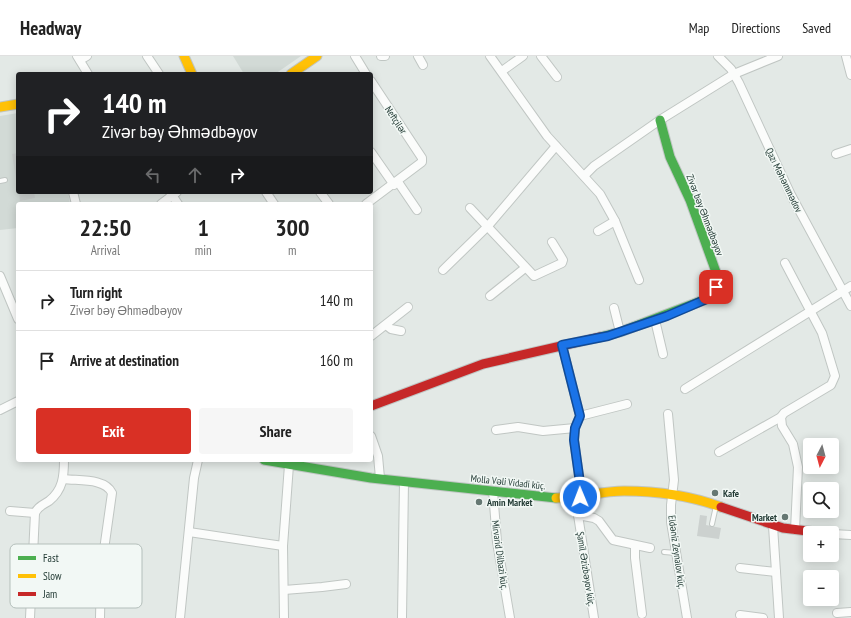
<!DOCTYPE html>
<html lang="en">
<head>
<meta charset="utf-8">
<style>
	body { margin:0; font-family:"PT Sans Narrow",sans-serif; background:#f6f6f6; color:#222; height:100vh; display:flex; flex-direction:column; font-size:15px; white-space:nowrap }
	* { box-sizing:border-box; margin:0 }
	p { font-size:13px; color:#767676 }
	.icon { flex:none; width:22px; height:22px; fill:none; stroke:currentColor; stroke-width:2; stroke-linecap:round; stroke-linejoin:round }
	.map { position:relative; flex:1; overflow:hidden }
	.details { position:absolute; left:16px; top:146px; width:357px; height:260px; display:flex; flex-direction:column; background:#fff; border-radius:4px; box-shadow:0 2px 10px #0003 }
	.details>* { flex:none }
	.guide { position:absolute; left:16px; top:16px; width:357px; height:122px; border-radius:4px; box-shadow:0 2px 10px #0003; background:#202124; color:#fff; overflow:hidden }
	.needle { width:26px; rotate:186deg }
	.buttons { position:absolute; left:803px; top:382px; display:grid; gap:8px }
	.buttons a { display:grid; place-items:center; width:36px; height:36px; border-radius:4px; background:#fff; box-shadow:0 2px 10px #0003; font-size:20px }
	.pin { position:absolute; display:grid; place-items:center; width:34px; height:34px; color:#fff; margin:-17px; border-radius:8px; box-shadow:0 2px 6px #0006 }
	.me { position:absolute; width:44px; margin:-22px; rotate:359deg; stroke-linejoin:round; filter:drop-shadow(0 0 3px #0008) }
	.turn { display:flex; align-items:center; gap:14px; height:84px; padding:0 20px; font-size:18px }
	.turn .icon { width:52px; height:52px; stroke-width:2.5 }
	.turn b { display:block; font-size:28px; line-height:34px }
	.lanes { display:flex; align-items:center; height:38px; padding:0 20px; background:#0003; justify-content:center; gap:20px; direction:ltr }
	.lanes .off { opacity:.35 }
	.eta { display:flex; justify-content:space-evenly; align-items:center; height:68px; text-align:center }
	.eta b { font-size:24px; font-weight:600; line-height:28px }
	.primary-button { display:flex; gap:8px; margin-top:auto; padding:8px 20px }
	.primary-button a { flex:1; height:46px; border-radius:4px; background:#d93025; color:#fff; font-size:16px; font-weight:600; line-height:46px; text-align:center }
	.primary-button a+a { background:#f6f6f6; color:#222 }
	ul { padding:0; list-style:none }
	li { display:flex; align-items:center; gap:12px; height:60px; padding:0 20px; border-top:1px solid #e0e0e0 }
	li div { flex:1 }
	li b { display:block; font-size:15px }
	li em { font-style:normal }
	header { display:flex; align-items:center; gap:24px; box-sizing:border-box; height:56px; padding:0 20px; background:#fff; border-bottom:1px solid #e0e0e0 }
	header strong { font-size:19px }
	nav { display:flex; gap:22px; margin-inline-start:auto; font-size:14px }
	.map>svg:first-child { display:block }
	.built { fill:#d2dad6 }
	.building { fill:#ccd1cf }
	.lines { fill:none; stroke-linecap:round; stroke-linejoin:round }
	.lane-casing { stroke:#c0c6c3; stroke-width:6 }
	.street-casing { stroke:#c0c6c3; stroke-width:10 }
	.fast-casing { stroke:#c0c6c4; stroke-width:11 }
	.slow-casing { stroke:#c0c6c4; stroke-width:11 }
	.jam-casing { stroke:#c0c6c4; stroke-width:11 }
	.lane { stroke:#fbfcfb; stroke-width:4 }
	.street { stroke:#fbfcfb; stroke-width:8 }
	.fast { stroke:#4caf50; stroke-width:9 }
	.slow { stroke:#ffc107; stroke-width:9 }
	.jam { stroke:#c62828; stroke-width:9 }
	.route-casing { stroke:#114b97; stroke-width:10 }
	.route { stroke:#1a73e8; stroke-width:7 }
	.poi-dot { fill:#667873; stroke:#f2f8f5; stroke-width:1.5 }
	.labels { text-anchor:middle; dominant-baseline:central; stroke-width:3; stroke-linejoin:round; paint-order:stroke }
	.street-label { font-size:10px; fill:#233b35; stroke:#f2f8f5 }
	.poi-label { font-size:10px; font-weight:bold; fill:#233b35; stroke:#f2f8f5; text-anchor:start }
	.key { fill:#f2f8f5; stroke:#b4bfbb; stroke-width:1 }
	.key-label { font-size:11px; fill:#233b35 }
</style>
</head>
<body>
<header>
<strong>Headway</strong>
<nav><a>Map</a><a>Directions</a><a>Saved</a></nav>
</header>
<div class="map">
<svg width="851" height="562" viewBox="0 0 851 562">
	<rect width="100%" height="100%" fill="#e3e9e6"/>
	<g class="built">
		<path d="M233 0H301L275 18H244Z"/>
		<path d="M18 57V136H68L70 148H18V172L0 174V60Z"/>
	</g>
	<g class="building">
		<path d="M18 97V129H17L12 98Z"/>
		<path d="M19 136H34L35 142 20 145Z"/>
		<path d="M700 459 707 460 706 469 721 472 719 483 697 480Z"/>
	</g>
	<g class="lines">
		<defs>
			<g id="lane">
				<path d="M0 125 5 124"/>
				<path d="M712 468 716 450"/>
				<path d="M664 496 676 497"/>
			</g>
			<g id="street">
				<path d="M77 0 88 18"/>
				<path d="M147 0 159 18"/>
				<path d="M355 0 366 18"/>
				<path d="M381 0H385"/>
				<path d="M418 0 423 9"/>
				<path d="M490 0 547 80 600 138 615 165 639 224"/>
				<path d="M541 0 557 21"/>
				<path d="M718 0 731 13 739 27 791 139 851 250"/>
				<path d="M846 0 851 19"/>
				<path d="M80 4 87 0"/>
				<path d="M502 15 523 0"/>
				<path d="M371 96 394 129"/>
				<path d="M836 98 851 93"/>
				<path d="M584 120 594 110 660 64 734 18 778 0"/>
				<path d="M398 126 417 154"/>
				<path d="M73 136 76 148"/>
				<path d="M170 136 178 148"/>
				<path d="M266 136 274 148"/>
				<path d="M320 136 329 148"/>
				<path d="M161 148 177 136"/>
				<path d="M366 148 422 106V102L371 25"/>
				<path d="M470 152 534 220 562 207 563 204 552 186"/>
				<path d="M598 175 615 165"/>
				<path d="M785 207 822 277 835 320 831 329 784 357 781 361 782 370 793 388 798 411 795 474"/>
				<path d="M443 214 488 170 556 90"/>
				<path d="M0 220 18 263"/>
				<path d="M490 240 525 212"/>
				<path d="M614 252 620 276"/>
				<path d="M655 264 663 298"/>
				<path d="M386 269 391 273 401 275"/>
				<path d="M371 280 408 251"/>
				<path d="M562 289 580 360 575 372 574 384 580 427 578 459 594 562"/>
				<path d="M685 333 851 230"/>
				<path d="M0 354 18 345"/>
				<path d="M668 358 674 424 671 449V466L687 562"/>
				<path d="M580 360 627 348"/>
				<path d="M496 374 518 371 543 375 575 372"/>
				<path d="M371 380 378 400 380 422"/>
				<path d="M719 396 781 361"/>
				<path d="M64 423C79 425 105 422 112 437L101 515 100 562"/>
				<path d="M493 435 497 486 510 562"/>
				<path d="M10 455 35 457"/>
				<path d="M578 459 594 462 599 465 613 484 650 492"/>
				<path d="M773 470 779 562"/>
				<path d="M189 476 283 490"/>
				<path d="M832 478 851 479"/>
				<path d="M635 490V502L642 558"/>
				<path d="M740 512 776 516"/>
				<path d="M284 534 322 531 346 528"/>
				<path d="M837 557 851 556"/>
				<path d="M740 559 763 562"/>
				<path d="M30 562 35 457C38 450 43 449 49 445 63 434 64 420 64 404"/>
				<path d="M180 562 194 422 198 404"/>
				<path d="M284 562 283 490 289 409"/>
				<path d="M402 562 404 426"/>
			</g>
			<g id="fast">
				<path d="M600 281 620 276 709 242 716 231V216L690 144 670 101 660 64"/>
				<path d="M264 404 371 422 556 442"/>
			</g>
			<g id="slow">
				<path d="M184 0 192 18"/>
				<path d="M291 18 317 0"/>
				<path d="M0 51 18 48"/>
				<path d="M556 442C579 442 601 435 624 435 656 435 691 440 721 451"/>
			</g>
			<g id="jam">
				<path d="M371 350 483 308 600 281"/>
				<path d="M721 451 783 472 824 477"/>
			</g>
		</defs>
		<use href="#lane" class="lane-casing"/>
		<use href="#street" class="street-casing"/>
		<use href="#fast" class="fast-casing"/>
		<use href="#slow" class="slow-casing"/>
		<use href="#jam" class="jam-casing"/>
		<use href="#lane" class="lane"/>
		<use href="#street" class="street"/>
		<use href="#fast" class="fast"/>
		<use href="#slow" class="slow"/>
		<use href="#jam" class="jam"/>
	</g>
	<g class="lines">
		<defs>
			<path id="route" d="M580 441V427L574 384 575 372 580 360 562 289 608 280 667 260 709 242 716 231"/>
		</defs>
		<use href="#route" class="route-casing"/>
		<use href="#route" class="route"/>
	</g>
	<g class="poi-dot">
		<circle cx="715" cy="437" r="4"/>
		<circle cx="479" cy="446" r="4"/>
		<circle cx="785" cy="461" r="4"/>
	</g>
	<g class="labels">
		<g class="street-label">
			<text transform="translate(396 64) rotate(57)">Neftçilər</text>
			<text transform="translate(784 124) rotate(64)">Qazı Məhəmmədov</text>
			<text transform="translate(705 159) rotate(69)">Zivər bəy Əhmədbəyov</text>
			<text transform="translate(508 426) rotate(6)">Molla Vəli Vidadi küç.</text>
			<text transform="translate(677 496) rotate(82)">Eldəniz Zeynalov küç.</text>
			<text transform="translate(500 499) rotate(82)">Mirvarid Dilbazi küç.</text>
			<text transform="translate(586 513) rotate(81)">Şamil Əzizbəyov küç.</text>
		</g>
		<g class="poi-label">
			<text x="723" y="437">Kafe</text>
			<text x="487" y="446">Amin Market</text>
			<text x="777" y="461" text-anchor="end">Market</text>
		</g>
	</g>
	<rect x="10" y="488" width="132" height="64" rx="6" class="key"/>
	<rect x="18" y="500" width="18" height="4" fill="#4caf50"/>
	<rect x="18" y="518" width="18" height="4" fill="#ffc107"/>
	<rect x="18" y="536" width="18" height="4" fill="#c62828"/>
	<g class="key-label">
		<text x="43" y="506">Fast</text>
		<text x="43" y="524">Slow</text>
		<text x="43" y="542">Jam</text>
	</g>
</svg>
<div class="buttons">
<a><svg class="needle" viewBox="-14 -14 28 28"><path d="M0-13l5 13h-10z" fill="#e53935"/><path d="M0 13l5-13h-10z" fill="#767676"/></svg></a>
<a><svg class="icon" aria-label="search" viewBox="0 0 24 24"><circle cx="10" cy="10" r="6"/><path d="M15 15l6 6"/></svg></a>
<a>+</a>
<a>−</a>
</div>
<div class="pin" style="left:716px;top:231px;background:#d93025"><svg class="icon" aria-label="arrive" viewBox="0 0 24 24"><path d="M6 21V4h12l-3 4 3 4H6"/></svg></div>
<svg class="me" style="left:580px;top:441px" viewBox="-20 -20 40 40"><circle r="17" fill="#1a73e8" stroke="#fff" stroke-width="3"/><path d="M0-11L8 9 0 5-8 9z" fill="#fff"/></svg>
<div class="guide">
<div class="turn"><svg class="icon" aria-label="right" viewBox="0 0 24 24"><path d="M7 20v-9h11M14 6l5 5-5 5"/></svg><div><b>140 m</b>Zivər bəy Əhmədbəyov</div></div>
<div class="lanes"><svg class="icon off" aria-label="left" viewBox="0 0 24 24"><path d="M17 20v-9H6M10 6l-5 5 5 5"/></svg><svg class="icon off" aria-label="ahead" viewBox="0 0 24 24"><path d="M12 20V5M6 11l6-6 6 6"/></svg><svg class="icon" aria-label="right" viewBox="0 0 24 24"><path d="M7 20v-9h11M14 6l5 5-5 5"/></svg></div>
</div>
<section class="details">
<div class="eta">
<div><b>22:50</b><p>Arrival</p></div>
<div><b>1</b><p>min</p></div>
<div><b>300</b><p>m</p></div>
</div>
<ul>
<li><svg class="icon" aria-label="right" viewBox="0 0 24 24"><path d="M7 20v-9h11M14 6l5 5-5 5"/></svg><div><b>Turn right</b><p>Zivər bəy Əhmədbəyov</p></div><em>140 m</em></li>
<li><svg class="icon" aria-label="arrive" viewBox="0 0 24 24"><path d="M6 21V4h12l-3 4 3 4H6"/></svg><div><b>Arrive at destination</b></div><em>160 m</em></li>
</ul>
<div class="primary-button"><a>Exit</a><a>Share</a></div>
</section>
</div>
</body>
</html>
